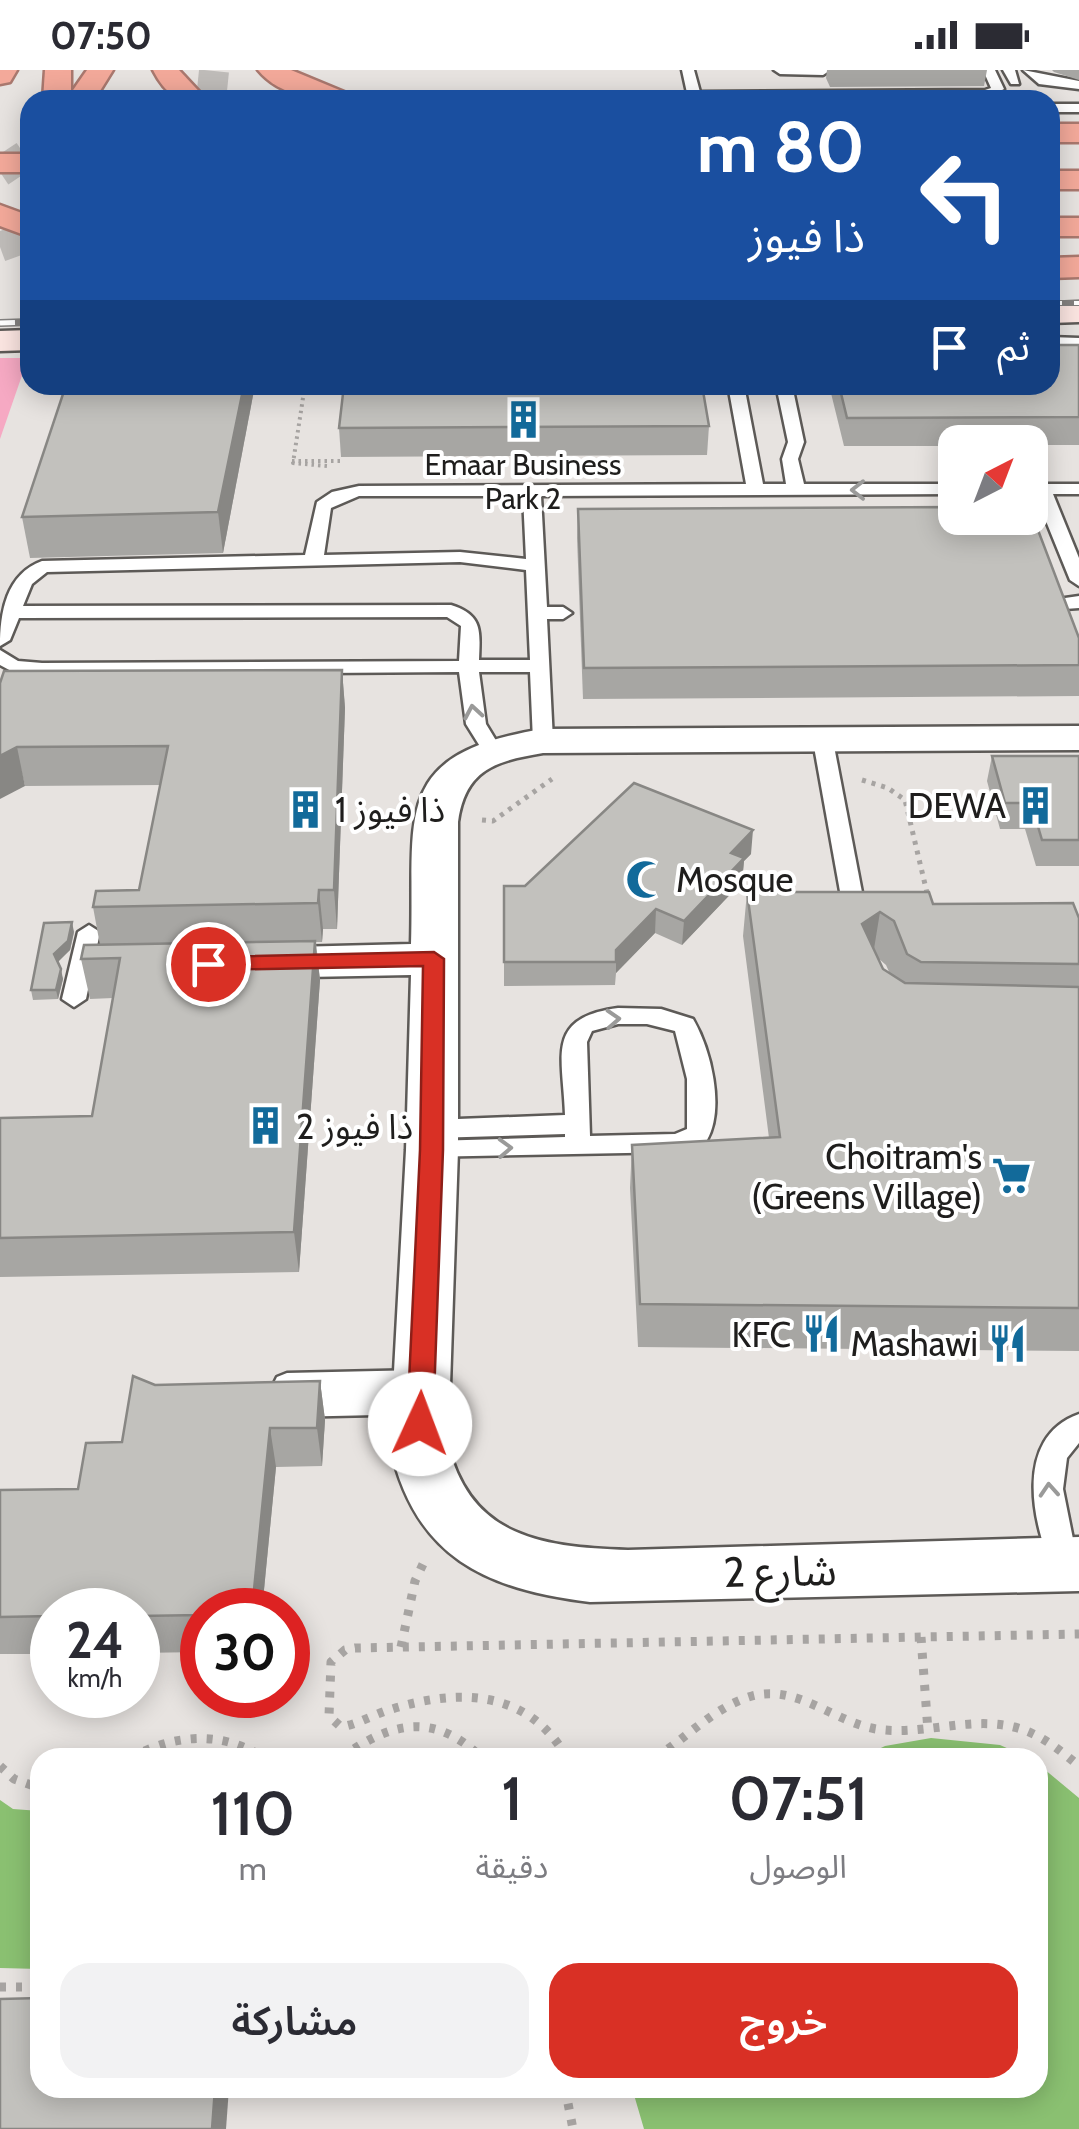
<!DOCTYPE html>
<html lang="ar">
<head>
<meta charset="utf-8">
<style>
	body { margin:0; font-family:Cabin,"Noto Sans Arabic",sans-serif; background:#f2f2f3; color:#2b2b33; direction:rtl; height:100vh; display:flex; flex-direction:column; font-size:38px; white-space:nowrap }
	* { box-sizing:border-box; margin:0 }
	p { font-size:32px; color:#7c7c81 }
	.icon { flex:none; width:55px; height:55px; fill:none; stroke:currentColor; stroke-width:2; stroke-linecap:round; stroke-linejoin:round }
	.map { position:relative; flex:1; overflow:hidden; direction:ltr }
	.side { position:absolute; left:30px; top:1678px; width:1018px; height:350px; display:flex; flex-direction:column; background:#fff; border-radius:30px; box-shadow:0 5px 25px #0003; direction:rtl }
	.side>* { flex:none }
	.top-card { position:absolute; left:20px; top:20px; width:1040px; height:305px; border-radius:30px; box-shadow:0 5px 25px #0003; direction:rtl; background:#1a4fa0; color:#fff; overflow:hidden }
	.needle { width:65px; rotate:42deg }
	.controls { position:absolute; left:938px; top:355px; display:grid; gap:20px }
	.controls a { display:grid; place-items:center; width:110px; height:110px; border-radius:20px; background:#fff; box-shadow:0 5px 25px #0003; font-size:50px }
	.speed { position:absolute; left:30px; top:1518px; display:flex; gap:20px; font-size:50px; font-weight:700; text-align:center }
	.speed>* { display:grid; place-content:center; width:130px; height:130px; border-radius:50%; background:#fff; box-shadow:0 5px 25px #0003; line-height:1 }
	.speed small { font-size:25px; font-weight:400 }
	.speed .limit { border:15px solid #d22; background:#fff; color:#111 }
	.pin { position:absolute; display:grid; place-items:center; width:85px; height:85px; color:#fff; margin:-42px; border:5px solid #fff; border-radius:50%; box-shadow:0 2px 10px #0007 }
	.me { position:absolute; width:110px; margin:-55px; rotate:2deg; stroke-linejoin:round; filter:drop-shadow(0 0 8px #0008) }
	.turn { display:flex; align-items:center; gap:35px; height:210px; padding:0 30px; font-size:45px }
	.turn .icon { width:130px; height:130px; stroke-width:2.5 }
	.turn b { display:block; font-size:70px; line-height:85px }
	.then { display:flex; align-items:center; height:95px; padding:0 30px; background:#0003; gap:20px; font-size:38px }
	.eta { display:flex; justify-content:space-evenly; align-items:center; height:170px; text-align:center }
	.eta b { font-size:60px; font-weight:600; line-height:70px }
	.button { display:flex; gap:20px; margin-top:auto; padding:20px 30px }
	.button a { flex:1; height:115px; border-radius:30px; background:#d93025; color:#fff; font-size:40px; font-weight:600; line-height:115px; text-align:center }
	.button a+a { background:#f2f2f3; color:#2b2b33 }
	.status { display:flex; justify-content:space-between; align-items:center; height:70px; padding:0 50px; background:#fff; direction:ltr }
	.status svg { height:28px; fill:currentColor }
	.map>svg:first-child { display:block }
	.green { fill:#f6a9c3 }
	.water { fill:#8ac071 }
	.lines { fill:none; stroke-linecap:round; stroke-linejoin:round }
	.highway-tunnel { stroke:#bfbcb9; stroke-width:30; stroke-dasharray:30 15; stroke-linecap:butt }
	.lane-casing { stroke:#5d5a57; stroke-width:5 }
	.street-casing { stroke:#5d5a57; stroke-width:5 }
	.secondary-casing { stroke:#5d5a57; stroke-width:5 }
	.highway-casing { stroke:#a9786e; stroke-width:5 }
	.path-far2 { stroke:#a7a4a2; stroke-width:4; stroke-dasharray:2.5 4; stroke-linecap:butt }
	.path-far1 { stroke:#a7a4a2; stroke-width:5; stroke-dasharray:4 6; stroke-linecap:butt }
	.path { stroke:#a7a4a2; stroke-width:9; stroke-dasharray:6 10; stroke-linecap:butt }
	.lane { fill:#fff; fill-rule:evenodd }
	.street { fill:#fff; fill-rule:evenodd }
	.secondary { fill:#fbe5e1; fill-rule:evenodd }
	.highway { fill:#f3a99a; fill-rule:evenodd }
	.rail-far1-casing { stroke:#83817f; stroke-width:6 }
	.rail-casing { stroke:#83817f; stroke-width:8 }
	.rail-far1 { stroke:#fff; stroke-width:4; stroke-dasharray:12; stroke-linecap:butt }
	.rail { stroke:#fff; stroke-width:5; stroke-dasharray:15; stroke-linecap:butt }
	.wall { fill:#a7a6a3; fill-rule:evenodd }
	.shaded-wall { fill:#888784 }
	.building { fill:#c2c1bd; stroke:#888784; stroke-width:2.5 }
	.oneway { stroke:#9a9a99 }
	.route { fill:#d93025; stroke:#8d1f18; stroke-width:2.5 }
	.labels { text-anchor:middle; dominant-baseline:central; stroke-width:8; stroke-linejoin:round; paint-order:stroke }
	.far-poi-label { font-size:30px; fill:#1f1e1d; stroke:#fff }
	.poi-label { font-size:35px; fill:#1f1e1d; stroke:#fff; text-anchor:end }
	.near-street-label { font-size:42px; fill:#1f1e1d; stroke:#fff }
</style>
</head>
<body>
<div class="status"><b>07:50</b><svg viewBox="0 0 49 12"><path d="M0 12V9h3v3zM5 12V6h3v6zM10 12V3h3v9zM15 12V0h3v12zM26 1h20v11H26zM47 4h2v5h-2z"/></svg></div>
<div class="map">
<svg width="1079" height="2059" viewBox="0 0 1079 2059">
	<rect width="100%" height="100%" fill="#e7e3e0"/>
	<path class="green" d="M0 288H28L0 369Z"/>
	<g class="water">
		<path d="M931 1668 1000 1675 1027 1687H862L885 1676Z"/>
		<path d="M1038 1694 1079 1728V2059H644L632 2018H1038Z"/>
		<path d="M0 1730 13 1739 40 1741V1899L0 1898Z"/>
	</g>
	<g class="lines">
		<g class="highway-tunnel">
			<path d="M211 30 214 1"/>
			<path d="M0 102 30 82"/>
			<path d="M0 177 30 166"/>
		</g>
		<defs>
			<g id="lane">
				<path d="M682 0H694L700 22 985 20 991 18 983 0H995L1004 19 987 28 697 30 687 23Z"/>
				<path d="M774 0H828L829 1 823 5 780 4Z"/>
				<path d="M1003 0H1015L1019 14H1011Z"/>
				<path d="M1023 0 1079 11V19L1039 14Z"/>
				<rect x="1050" y="34" width="29" height="8"/>
				<path d="M1050 267 1079 268V278L1050 277Z"/>
				<path d="M728 315H744L763 414H786L782 389 788 372 776 315H792L804 372 798 389 804 414H955V424L541 426 547 537H563L572 543 563 549H547L553 671 550 675 543 677 533 671 530 602H479L486 654 503 682 493 688 486 686 466 654 459 602 42 605 13 602 0 595V580L18 591 42 593 459 591 461 556 447 547 19 548 10 570 0 576C0 543 6 504 42 491L305 485 317 432 332 422 359 416 746 414ZM359 426H523L526 489 460 482 324 485 331 438ZM460 492 526 500 530 590H479C480 561 483 545 451 535L23 536 32 514 47 502Z"/>
				<path d="M1030 414H1079V424H1053L1079 488V516L1070 510 1035 424H1030Z"/>
				<path d="M1079 526V538L1065 539 1056 533 1058 529Z"/>
				<path d="M823 665 833 671 865 838 854 845 843 838 813 671Z"/>
				<path d="M89 855 100 862 86 929 74 937 62 929 78 862Z"/>
				<path d="M618 938 661 939 693 949C711 980 725 1038 707 1070L678 1082 423 1087 419 1080 423 1073 432 1071 565 1067V1064L432 1068 423 1065 419 1059 423 1053 432 1050 565 1045C563 985 545 948 618 938ZM618 954H647L675 961 687 1009V1059L675 1064 590 1066 587 972 592 961Z"/>
				<path d="M422 1300 432 1304 436 1312 426 1322 435 1332 431 1340 421 1344 289 1347 279 1343 275 1335 283 1325 273 1315 277 1307 287 1303Z"/>
				<path d="M1079 1344V1373L1067 1388 1063 1419 1079 1499 1066 1507 1055 1503C1032 1456 1013 1367 1079 1344Z"/>
			</g>
			<path id="street" d="M1079 656V680L543 683C495 691 465 700 458 752V1080L448 1375C471 1469 545 1477 628 1480L1079 1467V1521L590 1532C485 1519 414 1487 390 1375L406 1080 411 905 249 908 233 904 226 893 233 882 249 878 411 874C415 745 389 684 543 659Z"/>
			<g id="secondary">
				<path d="M1079 232V252L1050 253V233Z"/>
				<path d="M30 260V280L0 281V261Z"/>
			</g>
			<g id="highway">
				<path d="M0 0H17L10 12 0 14Z"/>
				<path d="M45 0H71V30H43Z"/>
				<path d="M87 0H113L95 29H75L71 23Z"/>
				<path d="M153 0H179L207 30C177 30 167 27 153 0Z"/>
				<path d="M258 0H291L349 24 353 30C319 30 281 28 258 0Z"/>
				<rect x="1050" y="54" width="29" height="18"/>
				<rect x="0" y="84" width="30" height="18"/>
				<rect x="1050" y="101" width="29" height="18"/>
				<path d="M0 135 30 146V167L0 156Z"/>
				<rect x="1050" y="148" width="29" height="18"/>
				<path d="M1079 187V207L1050 208V188Z"/>
			</g>
		</defs>
		<use href="#lane" class="lane-casing"/>
		<use href="#street" class="street-casing"/>
		<use href="#secondary" class="secondary-casing"/>
		<use href="#highway" class="highway-casing"/>
		<g class="path-far2">
			<path d="M305 315 293 393 327 396"/>
			<path d="M292 391H344"/>
		</g>
		<g class="path-far1">
			<path d="M862 710 888 718 905 730 928 827"/>
			<path d="M482 750 493 751 552 709"/>
		</g>
		<g class="path">
			<path d="M921 1567 928 1661"/>
			<path d="M401 1577 415 1511 424 1492"/>
			<path d="M130 1688C175 1664 221 1660 264 1688"/>
			<path d="M341 1688C391 1651 435 1642 482 1688"/>
			<path d="M567 1688C529 1620 460 1618 392 1639 374 1644 359 1654 341 1657L329 1646 331 1592 345 1580 355 1578 1079 1564"/>
			<path d="M655 1688C686 1668 716 1636 752 1626 797 1614 834 1652 876 1659 922 1666 968 1646 1014 1657 1039 1663 1060 1680 1079 1696"/>
			<path d="M0 1696 14 1709 40 1718"/>
			<path d="M0 1917H40"/>
			<path d="M565 2018 573 2059"/>
		</g>
		<use href="#lane" class="lane"/>
		<use href="#street" class="street"/>
		<use href="#secondary" class="secondary"/>
		<use href="#highway" class="highway"/>
		<defs>
			<path id="rail-far1" d="M1050 233H1079"/>
			<path id="rail" d="M0 253 30 252"/>
		</defs>
		<use href="#rail-far1" class="rail-far1-casing"/>
		<use href="#rail" class="rail-casing"/>
		<use href="#rail-far1" class="rail-far1"/>
		<use href="#rail" class="rail"/>
	</g>
	<g class="wall">
		<path d="M827 0H987L984 16 830 17 826 8Z"/>
		<path d="M1052 0H1079V10L1054 2Z"/>
		<path d="M1079 275V375H1030V372H955V376H844L829 315H1050Z"/>
		<path d="M66 315H255L223 483 30 488 22 447Z"/>
		<path d="M709 356 707 385 341 387 339 358Z"/>
		<path d="M578 439 1079 568V626L583 629 577 468Z"/>
		<path d="M342 600 345 638 337 859H323L322 872H316L320 910 299 1202 0 1207V1048L92 1046 113 928 90 929 81 889 100 875 93 837 139 820 161 715 25 716 0 613Z"/>
		<path d="M992 686H1079V796H1036L1025 759H1000L987 711Z"/>
		<path d="M751 784 744 791 742 812 682 875 655 863 616 903 615 915 504 916V816H525Z"/>
		<path d="M747 822 933 834 1079 848V1281L638 1277 630 1118 632 1075 769 1068 743 866ZM878 888 886 895 890 904 883 899Z"/>
		<path d="M74 862 70 880 57 892 63 909 58 929 33 930 31 920Z"/>
		<path d="M320 1311 325 1350 322 1396 276 1397 262 1540H202V1582L138 1583V1540H52V1584H0V1420L78 1419 122 1372 155 1315Z"/>
	</g>
	<g class="shaded-wall">
		<path d="M244 315H255L223 483 218 442Z"/>
		<path d="M342 600 345 638 337 859 334 820Z"/>
		<path d="M17 677 25 716 0 729V686Z"/>
		<path d="M753 760 751 784 744 791 742 812 682 875 684 851 731 783Z"/>
		<path d="M319 820 323 859 322 872 318 833Z"/>
		<path d="M656 839 655 863 616 903V880Z"/>
		<path d="M880 842 873 885 862 854Z"/>
		<path d="M72 852 74 862 70 880 56 894 54 884Z"/>
		<path d="M315 871 320 910 299 1202 294 1162Z"/>
		<path d="M61 899 63 909 58 929 56 920Z"/>
		<path d="M320 1311 325 1350 322 1396 317 1358Z"/>
		<path d="M270 1358 276 1397 262 1540H252Z"/>
		<path d="M215 2018H229L226 2059H212Z"/>
	</g>
	<g class="building">
		<path d="M1050 275H1079V347L847 348 839 315H1050Z"/>
		<path d="M66 315H244L218 442 22 447Z"/>
		<path d="M344 315H702L709 356 339 358Z"/>
		<path d="M955 437V448H1030V439L1079 568V595L584 598 578 439Z"/>
		<path d="M342 600 334 820H319L318 833 93 837 96 821 139 820 168 676 17 677 0 686V613L4 601Z"/>
		<path d="M992 686H1079V770H1042L1031 733H1005Z"/>
		<path d="M634 713 753 760 731 783 744 788 684 851 656 839 616 880V892H504V816H525Z"/>
		<path d="M747 822H929L933 834 1073 833 1079 848V894L921 892 907 884 894 851 880 842 862 854 883 899 905 913 1079 917V1238L640 1234 632 1075 780 1067Z"/>
		<path d="M72 852 68 871 54 884 61 899 56 920H31L44 853Z"/>
		<path d="M315 871 294 1162 0 1168V1048L92 1046 120 888 81 889 84 875Z"/>
		<path d="M133 1306 155 1315 320 1311 317 1358H270L252 1540H202V1545L138 1546V1540H52V1546L0 1547V1420L78 1419 86 1373 122 1372Z"/>
		<path d="M40 1928V2018H215L212 2059H0V1929Z"/>
	</g>
	<defs><path id="oneway-chevron" d="M-2-3.5L2.5 0L-2 3.5" fill="none" stroke-width="1.6" stroke-linecap="round" stroke-linejoin="round" transform="scale(2.5)"/></defs>
	<g class="oneway">
		<use href="#oneway-chevron" transform="translate(858 420) rotate(180)"/>
		<use href="#oneway-chevron" transform="translate(473 642) rotate(-100)"/>
		<use href="#oneway-chevron" transform="translate(613 949) rotate(-3)"/>
		<use href="#oneway-chevron" transform="translate(505 1078) rotate(-2)"/>
		<use href="#oneway-chevron" transform="translate(1049 1420) rotate(-94)"/>
	</g>
	<path class="route" d="M434 882 444 889 443 1080 433 1354 430 1361 420 1365 411 1361 407 1354 420 1080 423 896 208 900 198 894 208 887Z"/>
	<defs>
		<symbol id="building-bare" viewBox="-9 -9 18 18"><path d="M-4-6H4V6H1V3H-1V6H-4ZM-2.5-4.3h1.7v1.8h-1.7ZM.8-4.3h1.7v1.8H.8ZM-2.5-1h1.7V.8h-1.7ZM.8-1h1.7V.8H.8Z" fill="#126a9a" stroke="#fff" stroke-width="2.5" paint-order="stroke"/></symbol>
		<symbol id="mosque-bare" viewBox="-9 -9 18 18"><path d="M3.5-4.9A6 6 0 1 0 3.5 4.9A5 5 0 1 1 3.5-4.9Z" fill="#126a9a" stroke="#fff" stroke-width="2.5" paint-order="stroke"/></symbol>
		<symbol id="supermarket-bare" viewBox="-9 -9 18 18"><path d="M-6-5.5h2.5l.6 2H6L4.5 2H-2.5L-4.4-4H-6ZM-1.5 3.2a1.3 1.3 0 1 0 .1 0ZM3 3.2a1.3 1.3 0 1 0 .1 0Z" fill="#126a9a" stroke="#fff" stroke-width="2.5" paint-order="stroke"/></symbol>
		<symbol id="restaurant-bare" viewBox="-9 -9 18 18"><path d="M-5-6h1v4h1v-4h1v4h1v-4h1v5L-1.5 .5V6h-2V.5L-5-1ZM5-6V6H3V1.5H1.5Q1.5-4 5-6Z" fill="#126a9a" stroke="#fff" stroke-width="2.5" paint-order="stroke"/></symbol>
	</defs>
	<g fill-rule="evenodd">
		<use href="#building-bare" x="496" y="322" width="55" height="55"/>
		<use href="#building-bare" x="1008" y="708" width="55" height="55"/>
		<use href="#building-bare" x="278" y="712" width="55" height="55"/>
		<use href="#mosque-bare" x="618" y="782" width="55" height="55"/>
		<use href="#building-bare" x="238" y="1028" width="55" height="55"/>
		<use href="#supermarket-bare" x="984" y="1078" width="55" height="55"/>
		<use href="#restaurant-bare" x="794" y="1236" width="55" height="55"/>
		<use href="#restaurant-bare" x="980" y="1246" width="55" height="55"/>
	</g>
	<g class="labels">
		<g class="far-poi-label">
			<text x="523" y="394">Emaar Business<tspan x="523" dy="34">Park 2</tspan></text>
		</g>
		<g class="poi-label">
			<text x="1006" y="735">DEWA</text>
			<text x="335" y="739" text-anchor="start">ذا فيوز 1</text>
			<text x="676" y="809" text-anchor="start">Mosque</text>
			<text x="296" y="1056" text-anchor="start">ذا فيوز 2</text>
			<text x="982" y="1086">Choitram's<tspan x="982" dy="40">(Greens Village)</tspan></text>
			<text x="791" y="1264">KFC</text>
			<text x="978" y="1273">Mashawi</text>
		</g>
		<g class="near-street-label">
			<text transform="translate(780 1501) rotate(-1)">شارع 2</text>
		</g>
	</g>
</svg>
<div class="controls">
<a><svg class="needle" viewBox="-14 -14 28 28"><path d="M0-13l5 13h-10z" fill="#e53935"/><path d="M0 13l5-13h-10z" fill="#7c7c81"/></svg></a>
</div>
<div class="speed"><div>24<small>km/h</small></div><div class="limit">30</div></div>
<div class="pin" style="left:208px;top:894px;background:#d93025"><svg class="icon" aria-label="arrive" viewBox="0 0 24 24"><path d="M6 21V4h12l-3 4 3 4H6"/></svg></div>
<svg class="me" style="left:420px;top:1354px" viewBox="-20 -20 40 40"><circle r="19" fill="#fff"/><path d="M0-13L10 11 0 6-10 11z" fill="#d93025"/></svg>
<div class="top-card">
<div class="turn"><svg class="icon" aria-label="left" viewBox="0 0 24 24"><path d="M17 20v-9H6M10 6l-5 5 5 5"/></svg><div><b>80 m</b>ذا فيوز</div></div>
<div class="then">ثم<svg class="icon" aria-label="arrive" viewBox="0 0 24 24"><path d="M6 21V4h12l-3 4 3 4H6"/></svg></div>
</div>
<section class="side">
<div class="eta">
<div><b>07:51</b><p>الوصول</p></div>
<div><b>1</b><p>دقيقة</p></div>
<div><b>110</b><p>m</p></div>
</div>
<div class="button"><a>خروج</a><a>مشاركة</a></div>
</section>
</div>
</body>
</html>
